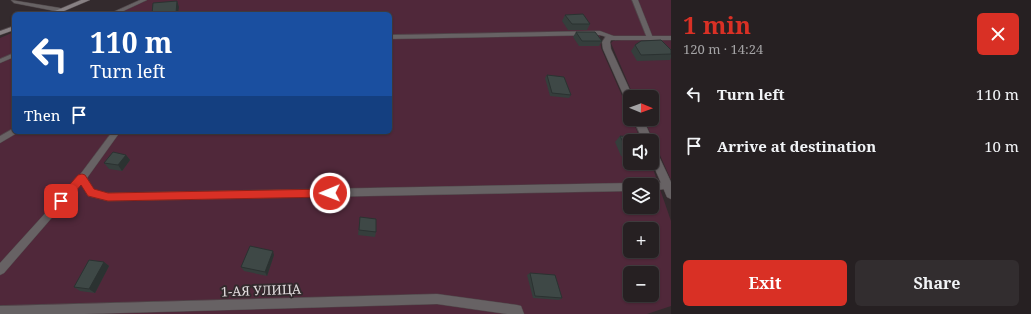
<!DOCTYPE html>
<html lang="en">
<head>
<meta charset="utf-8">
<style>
	body { margin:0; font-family:"Noto Serif",serif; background:#322d2f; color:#f1f3f6; height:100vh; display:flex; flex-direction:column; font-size:15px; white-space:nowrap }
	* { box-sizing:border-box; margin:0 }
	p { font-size:13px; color:#a4a3a5 }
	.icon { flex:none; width:22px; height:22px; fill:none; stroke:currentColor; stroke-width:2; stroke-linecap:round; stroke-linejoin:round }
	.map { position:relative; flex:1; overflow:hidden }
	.sheet { display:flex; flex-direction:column; background:#262022; width:360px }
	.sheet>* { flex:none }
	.hud { position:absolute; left:12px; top:12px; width:380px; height:122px; border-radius:6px; box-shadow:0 1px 3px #0004,0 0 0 1px #423e40; background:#1a4fa0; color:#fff; overflow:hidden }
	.needle { width:26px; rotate:91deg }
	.tools { position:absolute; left:623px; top:90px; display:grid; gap:8px }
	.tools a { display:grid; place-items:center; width:36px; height:36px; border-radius:6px; background:#262022; box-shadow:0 1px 3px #0004,0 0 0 1px #423e40; font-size:20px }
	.pin { position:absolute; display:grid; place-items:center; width:34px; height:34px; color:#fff; margin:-17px; border-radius:8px; box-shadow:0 2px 6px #0006 }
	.me { position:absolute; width:44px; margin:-22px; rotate:269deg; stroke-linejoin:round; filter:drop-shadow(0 0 3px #0008) }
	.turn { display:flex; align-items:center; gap:14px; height:84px; padding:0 12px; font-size:18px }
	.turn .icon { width:52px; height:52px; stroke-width:2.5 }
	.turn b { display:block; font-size:28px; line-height:34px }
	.then { display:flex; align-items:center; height:38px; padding:0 12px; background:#0003; gap:8px; font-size:15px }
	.round { display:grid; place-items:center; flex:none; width:42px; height:42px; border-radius:6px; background:#322d2f }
	.overview { display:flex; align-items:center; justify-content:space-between; height:68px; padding:0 12px }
	h1 { font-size:24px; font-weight:700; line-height:30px; color:#d93025 }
	.primary-button { display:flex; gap:8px; margin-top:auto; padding:8px 12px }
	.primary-button a { flex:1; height:46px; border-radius:6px; background:#d93025; color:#fff; font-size:16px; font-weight:700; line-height:46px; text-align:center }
	.primary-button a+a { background:#322d2f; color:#f1f3f6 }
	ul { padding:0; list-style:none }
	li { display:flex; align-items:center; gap:12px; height:52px; padding:0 12px }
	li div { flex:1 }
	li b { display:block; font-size:15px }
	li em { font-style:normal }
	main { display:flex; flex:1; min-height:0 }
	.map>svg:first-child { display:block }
	.green { fill:#50283a; fill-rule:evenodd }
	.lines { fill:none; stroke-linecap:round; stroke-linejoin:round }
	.service-casing { stroke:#4f4649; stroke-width:1 }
	.minor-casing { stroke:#4f4649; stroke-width:1 }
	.secondary-casing { stroke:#4f4649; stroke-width:1 }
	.service { fill:#676264; fill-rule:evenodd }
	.minor { fill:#676264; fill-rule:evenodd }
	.secondary { fill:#878083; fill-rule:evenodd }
	.wall { fill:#353e3c }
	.shaded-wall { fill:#2b3231 }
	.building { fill:#3e4846; stroke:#2b3231 }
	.route { fill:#d93025; stroke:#8d1f18 }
	.labels { text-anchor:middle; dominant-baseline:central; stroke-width:4; stroke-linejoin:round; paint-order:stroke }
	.near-street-label { font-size:13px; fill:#e1dbdd; stroke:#332a2d }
</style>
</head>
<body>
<main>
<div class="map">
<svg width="671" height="314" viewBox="0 0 671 314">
	<rect width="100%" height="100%" fill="#332a2d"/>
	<g class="green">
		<path d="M147 0H671V36H600L601 48 630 114V119H632L641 141H630V163H651L671 221V306L647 314H0V38L14 32V132H390V14H114ZM630 185H652V207H630ZM630 229H652V251H630ZM630 273H652V295H630Z"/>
		<path d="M621 40H671V180L644 119H652V97H634L611 43 613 41Z"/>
	</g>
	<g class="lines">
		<defs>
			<g id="service">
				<path d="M11 0 60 8 63 10 60 12 14 3Z"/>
				<path d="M140 0H147L117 14H109Z"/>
				<path d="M632 0H638L653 38 652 39 650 40 647 38Z"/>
				<path d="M600 31 619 38 616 40 600 35 390 39V35Z"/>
				<path d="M14 53V57L0 63V59Z"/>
				<path d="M14 128V132H17V133L0 143V136Z"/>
				<path d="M112 132H120L87 178 94 190 108 193 630 183 633 185H630V191L108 201 88 196 81 184 4 273 0 275V263L79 176Z"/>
				<path d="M667 182 671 185 670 188 652 191V185H649L652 183Z"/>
				<path d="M437 294 517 305 521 306 524 314H507L437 304 85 314H0V306Z"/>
			</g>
			<g id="minor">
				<path d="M606 36H671V40H611L610 42 611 49 633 97H630V104L626 101 603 49 602 42Z"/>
				<path d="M633 119H643L653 141 652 142V141H643Z"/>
				<path d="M652 147 655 148 671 182V199L667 197 652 162Z"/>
			</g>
			<g id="secondary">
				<path d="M81 0H90L57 14H48Z"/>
				<path d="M14 26V30L0 35V31Z"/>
			</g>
		</defs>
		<use href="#service" class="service-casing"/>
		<use href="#minor" class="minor-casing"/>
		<use href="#secondary" class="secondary-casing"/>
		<use href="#service" class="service"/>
		<use href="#minor" class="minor"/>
		<use href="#secondary" class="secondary"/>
	</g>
	<g class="wall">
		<path d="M565 15 590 24 587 30H568L562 21Z"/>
		<path d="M576 32 602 41 599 46H579L573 37Z"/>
		<path d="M635 45 671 50V58L670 60 637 61 631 51Z"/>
		<path d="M547 75 571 95 569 98 550 96 545 78Z"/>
		<path d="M620 136 630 141V157L621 156 615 142Z"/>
		<path d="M126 155 130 160 122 171 109 169 104 163Z"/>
		<path d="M360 217 376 232 375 237 358 235Z"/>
		<path d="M274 255 267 276 244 271 241 267Z"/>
		<path d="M104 262 109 266 95 293 80 291 74 287Z"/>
		<path d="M530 273 562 298 559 300 533 298 527 275Z"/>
	</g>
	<g class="shaded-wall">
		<path d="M177 1 179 7 178 14H170Z"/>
		<path d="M126 155 130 160 122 171 118 165Z"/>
		<path d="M273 251 274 255 267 276 265 272Z"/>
		<path d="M104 262 109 266 95 293 89 289Z"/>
	</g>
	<g class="building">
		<path d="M177 1 176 13 170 14H152L153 3Z"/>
		<path d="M583 14 590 24H572L565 15Z"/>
		<path d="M576 32H595L602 41H582Z"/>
		<path d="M661 40 671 50V54L641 55 635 45 641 41Z"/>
		<path d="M547 75 564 77 571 95 552 93Z"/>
		<path d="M620 136 640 138 641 141H630V151L627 150Z"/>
		<path d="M113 152 126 155 118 165 104 163Z"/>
		<path d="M360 217 376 219V232L359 230Z"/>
		<path d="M250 246 273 251 265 272 241 267Z"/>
		<path d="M89 260 104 262 89 289 74 287Z"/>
		<path d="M530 273 555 275 562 298 535 296Z"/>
	</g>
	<path class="route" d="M82 174 85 175 94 189 108 193 330 189 333 190 334 193 333 196 330 197 108 201 88 196 81 185 65 204 61 205 58 204 56 201 58 198 78 175Z"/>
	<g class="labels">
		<g class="near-street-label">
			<text transform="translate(261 290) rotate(-2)">1-АЯ УЛИЦА</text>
		</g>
	</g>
</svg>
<div class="tools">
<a><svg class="needle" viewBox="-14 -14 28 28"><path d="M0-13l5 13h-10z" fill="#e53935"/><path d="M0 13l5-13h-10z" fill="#a4a3a5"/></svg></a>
<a><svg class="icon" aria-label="sound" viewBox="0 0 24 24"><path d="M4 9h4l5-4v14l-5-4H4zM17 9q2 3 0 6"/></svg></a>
<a><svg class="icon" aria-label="layers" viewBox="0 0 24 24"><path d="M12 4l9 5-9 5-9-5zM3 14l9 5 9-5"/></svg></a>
<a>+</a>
<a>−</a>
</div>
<div class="pin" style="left:61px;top:201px;background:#d93025"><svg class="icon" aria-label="arrive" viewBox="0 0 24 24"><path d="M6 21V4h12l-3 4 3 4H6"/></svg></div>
<svg class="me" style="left:330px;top:193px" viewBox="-20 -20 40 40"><circle r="17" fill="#d93025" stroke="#fff" stroke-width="3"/><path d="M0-11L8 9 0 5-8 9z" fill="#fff"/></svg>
<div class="hud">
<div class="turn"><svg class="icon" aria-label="left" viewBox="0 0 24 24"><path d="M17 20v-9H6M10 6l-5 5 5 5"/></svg><div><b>110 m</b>Turn left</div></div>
<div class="then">Then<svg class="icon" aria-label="arrive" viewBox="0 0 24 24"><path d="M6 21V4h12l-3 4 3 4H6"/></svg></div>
</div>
</div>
<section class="sheet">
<div class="overview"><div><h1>1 min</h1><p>120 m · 14:24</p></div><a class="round" style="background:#d93025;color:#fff"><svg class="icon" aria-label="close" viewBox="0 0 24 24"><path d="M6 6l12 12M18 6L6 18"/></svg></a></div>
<ul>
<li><svg class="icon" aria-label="left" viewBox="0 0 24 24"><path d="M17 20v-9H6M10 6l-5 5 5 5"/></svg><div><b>Turn left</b></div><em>110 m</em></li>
<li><svg class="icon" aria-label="arrive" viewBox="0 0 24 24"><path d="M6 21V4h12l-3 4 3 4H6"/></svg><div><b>Arrive at destination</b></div><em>10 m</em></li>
</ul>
<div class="primary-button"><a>Exit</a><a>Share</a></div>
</section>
</main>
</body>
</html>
